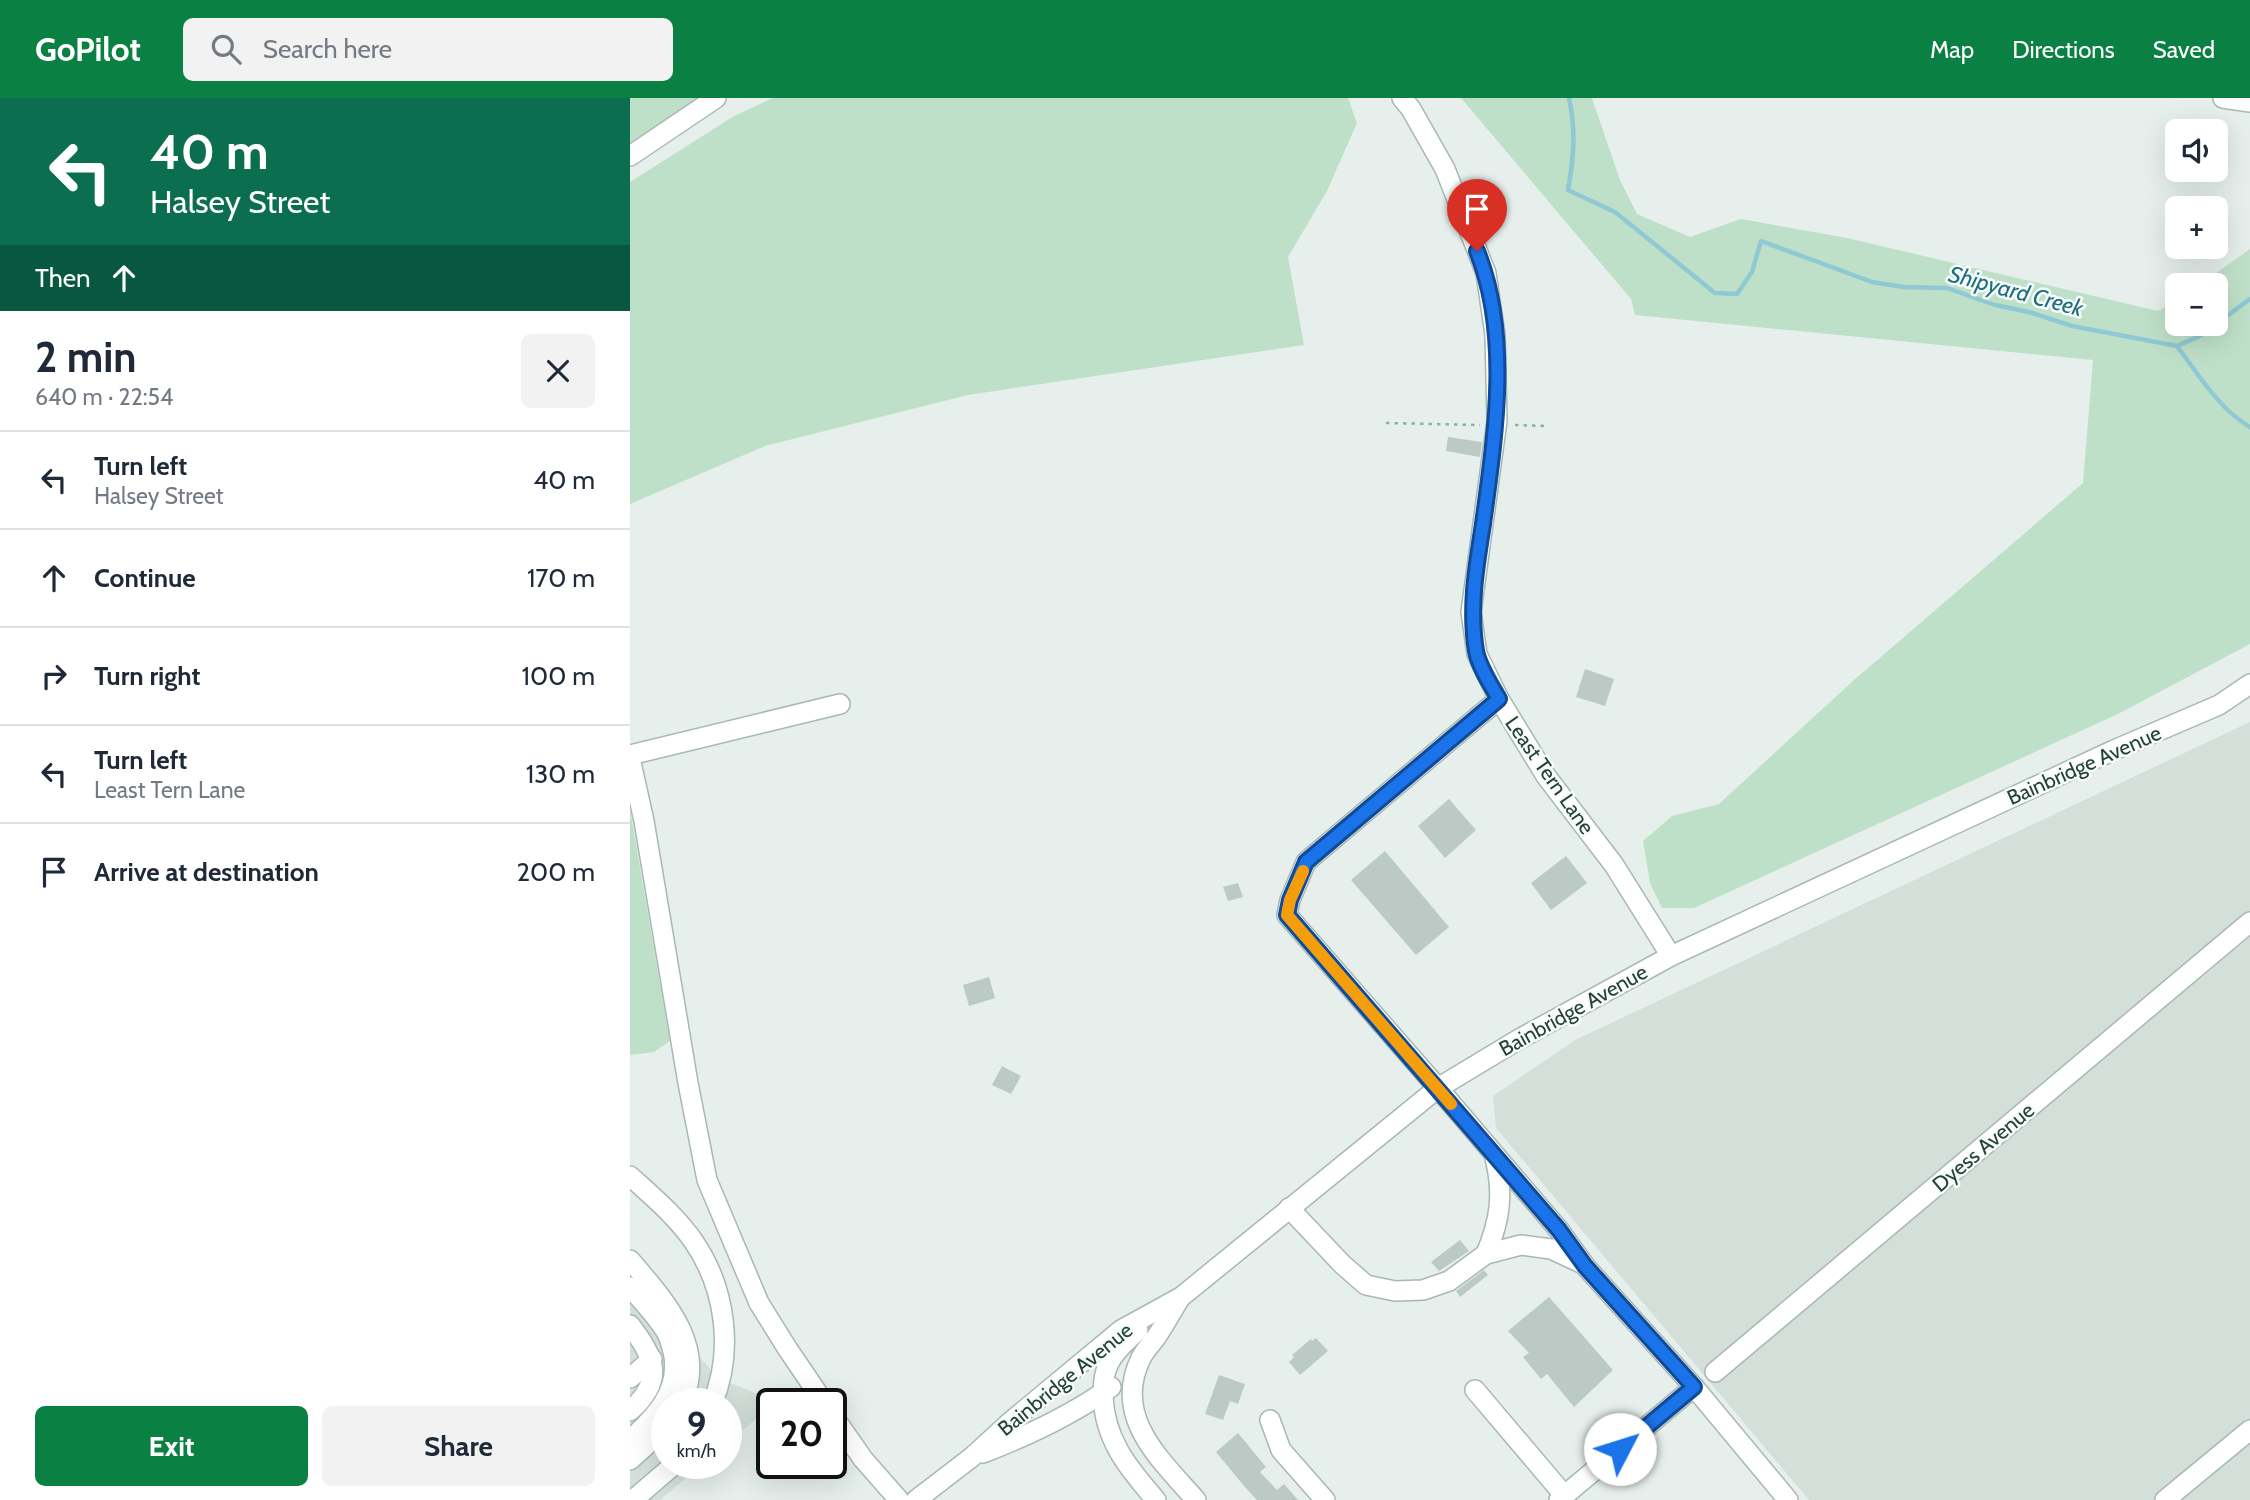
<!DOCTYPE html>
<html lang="en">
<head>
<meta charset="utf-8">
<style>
	body { margin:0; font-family:Cabin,sans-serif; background:#f2f2f3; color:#1f2937; height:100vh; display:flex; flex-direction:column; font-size:26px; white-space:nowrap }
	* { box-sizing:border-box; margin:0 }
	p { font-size:23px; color:#747a83 }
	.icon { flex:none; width:38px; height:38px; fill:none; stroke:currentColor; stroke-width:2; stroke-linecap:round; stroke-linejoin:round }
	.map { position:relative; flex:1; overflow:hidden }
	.side { display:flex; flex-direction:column; background:#fff; width:630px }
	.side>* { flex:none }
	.top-card { background:#0b6e4f; color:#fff; overflow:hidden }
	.tools { position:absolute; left:1535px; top:21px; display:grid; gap:14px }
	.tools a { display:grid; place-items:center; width:63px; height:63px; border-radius:10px; background:#fff; box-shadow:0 7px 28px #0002; font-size:35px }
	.speed { position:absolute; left:21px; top:1290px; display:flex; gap:14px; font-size:35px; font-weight:700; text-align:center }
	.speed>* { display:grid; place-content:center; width:91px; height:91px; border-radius:50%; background:#fff; box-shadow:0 7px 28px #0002; line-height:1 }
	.speed small { font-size:18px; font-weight:400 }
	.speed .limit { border:4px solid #111; border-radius:10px; background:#fff; color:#111 }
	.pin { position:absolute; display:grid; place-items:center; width:60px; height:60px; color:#fff; margin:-72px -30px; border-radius:50% 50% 50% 0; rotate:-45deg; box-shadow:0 0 7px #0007 }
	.pin .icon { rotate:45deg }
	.me { position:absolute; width:77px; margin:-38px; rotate:50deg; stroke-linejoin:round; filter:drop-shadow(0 0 5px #0008) }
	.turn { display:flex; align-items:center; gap:24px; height:147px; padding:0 35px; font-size:32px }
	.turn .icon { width:91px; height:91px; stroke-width:2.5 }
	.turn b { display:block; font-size:49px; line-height:60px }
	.then { display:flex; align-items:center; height:66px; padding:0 35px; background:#0003; gap:14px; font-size:26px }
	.round { display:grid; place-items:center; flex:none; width:74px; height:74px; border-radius:10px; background:#f2f2f3 }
	.head { display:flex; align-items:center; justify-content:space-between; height:119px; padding:0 35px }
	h1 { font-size:42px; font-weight:700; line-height:52px }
	.button { display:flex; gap:14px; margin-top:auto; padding:14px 35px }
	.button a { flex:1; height:80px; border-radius:10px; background:#0b8043; color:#fff; font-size:28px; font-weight:700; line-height:80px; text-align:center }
	.button a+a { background:#f2f2f3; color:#1f2937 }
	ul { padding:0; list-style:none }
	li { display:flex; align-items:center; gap:21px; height:98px; padding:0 35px; border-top:2px solid #e0e1e3 }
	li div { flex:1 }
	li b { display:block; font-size:26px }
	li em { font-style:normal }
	header { display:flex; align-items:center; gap:42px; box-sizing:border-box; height:98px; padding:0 35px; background:#0b8043; color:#fff }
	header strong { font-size:33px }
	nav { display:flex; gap:38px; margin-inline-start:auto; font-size:24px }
	.search { width:490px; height:63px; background:#f2f2f3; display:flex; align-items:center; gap:18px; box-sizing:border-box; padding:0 24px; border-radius:10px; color:#747a83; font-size:26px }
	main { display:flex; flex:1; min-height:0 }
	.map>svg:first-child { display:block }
	.built { fill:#d4dfda }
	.green { fill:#bfe0c8 }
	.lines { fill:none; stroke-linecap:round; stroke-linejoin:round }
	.stream { stroke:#8ec9d4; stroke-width:4.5 }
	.building { fill:#bbcac4 }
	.minor-casing { stroke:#a8b8b2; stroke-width:22 }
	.path { stroke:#86b3a5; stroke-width:2.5; stroke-dasharray:3.5 5; stroke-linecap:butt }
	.minor { stroke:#fff; stroke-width:19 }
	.route-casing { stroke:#114b97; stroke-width:18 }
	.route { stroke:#1a73e8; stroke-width:12 }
	.slow { stroke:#f59e0b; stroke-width:12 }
	.labels { text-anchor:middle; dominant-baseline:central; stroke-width:5; stroke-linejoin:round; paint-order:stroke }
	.street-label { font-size:21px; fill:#24423a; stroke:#f7fbf9 }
	.water-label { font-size:23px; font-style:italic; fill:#1c6f80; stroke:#f7fbf9 }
</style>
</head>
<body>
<header>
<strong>GoPilot</strong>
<div class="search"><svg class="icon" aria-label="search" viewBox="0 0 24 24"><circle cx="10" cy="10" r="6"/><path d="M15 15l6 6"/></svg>Search here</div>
<nav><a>Map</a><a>Directions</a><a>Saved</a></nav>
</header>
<main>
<section class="side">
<div class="top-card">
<div class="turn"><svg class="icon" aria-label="left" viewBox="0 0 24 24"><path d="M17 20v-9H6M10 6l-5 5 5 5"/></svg><div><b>40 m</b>Halsey Street</div></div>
<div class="then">Then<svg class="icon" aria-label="ahead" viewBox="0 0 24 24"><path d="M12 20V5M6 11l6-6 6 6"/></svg></div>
</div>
<div class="head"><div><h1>2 min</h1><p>640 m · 22:54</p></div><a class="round"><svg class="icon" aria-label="close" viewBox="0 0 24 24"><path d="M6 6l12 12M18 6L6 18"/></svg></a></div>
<ul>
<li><svg class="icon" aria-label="left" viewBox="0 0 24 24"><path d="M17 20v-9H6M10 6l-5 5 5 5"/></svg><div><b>Turn left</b><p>Halsey Street</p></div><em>40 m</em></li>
<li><svg class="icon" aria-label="ahead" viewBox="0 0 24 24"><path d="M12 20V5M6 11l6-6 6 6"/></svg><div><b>Continue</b></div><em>170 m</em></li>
<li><svg class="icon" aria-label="right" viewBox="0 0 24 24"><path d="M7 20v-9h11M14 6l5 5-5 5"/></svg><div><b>Turn right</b></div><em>100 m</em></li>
<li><svg class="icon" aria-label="left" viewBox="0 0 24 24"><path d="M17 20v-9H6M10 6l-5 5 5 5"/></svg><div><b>Turn left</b><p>Least Tern Lane</p></div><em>130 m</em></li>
<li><svg class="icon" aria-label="arrive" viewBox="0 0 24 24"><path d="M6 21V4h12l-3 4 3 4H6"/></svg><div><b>Arrive at destination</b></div><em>200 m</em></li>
</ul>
<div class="button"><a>Exit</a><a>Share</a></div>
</section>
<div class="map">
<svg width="1620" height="1402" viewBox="0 0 1620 1402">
	<rect width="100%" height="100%" fill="#e6efeb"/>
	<g class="built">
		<path d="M1620 624V1402H1179L866 1030 863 998 945 942Z"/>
		<path d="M0 1179 88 1280 147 1304 142 1306V1308L96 1346V1306H37V1365H74L30 1402H0Z"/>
	</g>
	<g class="green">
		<path d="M0 0H67L35 24 0 45Z"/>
		<path d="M143 0H718L727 25 697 93 658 159 674 247 338 297 135 348 0 406V84L104 18Z"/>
		<path d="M831 0H962L990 82 1007 116 1060 139 1111 121 1217 140 1528 213 1547 202V226H1586V187H1569L1620 151V546L1488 616 1064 810H1032L1020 785 1013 743 1042 718 1089 706 1224 582 1453 385 1463 262 1005 217 1001 201Z"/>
		<path d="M0 712 40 943 24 954 0 957Z"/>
	</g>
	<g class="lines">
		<g class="stream">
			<path d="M939 0C946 33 944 58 938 92L985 114 1085 195 1107 196 1122 174 1131 143 1242 184 1273 189 1317 190 1365 207 1399 214 1442 228 1547 248C1568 276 1589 311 1620 329"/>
			<path d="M1547 248 1570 238 1620 201"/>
		</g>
	</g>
	<g class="building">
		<path d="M818 339 852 344 850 359 816 353Z"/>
		<path d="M955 571 984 581 975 608 946 599Z"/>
		<path d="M819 701 846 732 815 760 788 728Z"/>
		<path d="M755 753 819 829 786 857 721 782Z"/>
		<path d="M936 758 957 785 921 812 901 785Z"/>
		<path d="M608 785 613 799 598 803 593 789Z"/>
		<path d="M359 879 365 900 339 908 333 887Z"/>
		<path d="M372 968 391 978 381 996 362 987Z"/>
		<path d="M830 1142 839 1153 809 1173 801 1164Z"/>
		<path d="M854 1172 858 1177 830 1199 826 1193Z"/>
		<path d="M919 1199 983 1272 944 1309 917 1276 911 1281 893 1259 899 1255 878 1233Z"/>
		<path d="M686 1240 698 1253 670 1277 659 1264 664 1259 662 1257 681 1241 682 1243Z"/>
		<path d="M589 1277 615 1286 608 1306 600 1303 593 1322 575 1316Z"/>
		<path d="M608 1335 636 1369 630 1374 647 1392 654 1386 668 1402H627L614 1388 586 1354Z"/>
	</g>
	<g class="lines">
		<defs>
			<g id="minor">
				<path d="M772 0 781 11 815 71 856 175 865 237 867 323 841 514 847 556 869 601 916 678 984 767 1041 858"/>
				<path d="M1593 0 1620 4"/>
				<path d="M0 58 86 0"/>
				<path d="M869 601 676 764 660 802 657 817 808 990 929 1132 955 1168 1064 1289 1158 1402"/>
				<path d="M0 657 210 606"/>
				<path d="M0 660 14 723 58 985 77 1082 129 1205 157 1250 195 1306"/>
				<path d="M0 1078C23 1099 47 1119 64 1144 96 1191 104 1254 82 1306"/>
				<path d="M659 1110 712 1166 736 1187 765 1193 793 1192 819 1183 856 1156 891 1147 921 1151 951 1165"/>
				<path d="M856 1156C870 1122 874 1096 865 1060"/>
				<path d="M0 1162C34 1202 79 1249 51 1306"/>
				<path d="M0 1189C12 1203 25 1216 35 1232 40 1239 42 1249 44 1258 49 1295 25 1319 0 1342"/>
				<path d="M550 1200C542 1213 535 1226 527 1238 522 1245 515 1252 511 1260 482 1319 530 1361 566 1402"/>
				<path d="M0 1227C25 1260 35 1282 0 1313"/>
				<path d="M508 1232C498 1242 485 1252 479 1265 474 1274 473 1287 473 1297 474 1341 498 1370 526 1402"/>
				<path d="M1085 1274 1620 824"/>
				<path d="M0 1280 22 1261"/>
				<path d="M845 1292 934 1397"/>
				<path d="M201 1315 233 1361 269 1402"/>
				<path d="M640 1322 651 1352 695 1402"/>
				<path d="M353 1355C397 1338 442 1317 481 1289"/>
				<path d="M0 1362 31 1334 37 1327"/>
				<path d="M3 1402 46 1365"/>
				<path d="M286 1402 342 1359 379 1325 491 1232 551 1199 808 990 891 940 1041 858 1484 652 1589 607 1620 586"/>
				<path d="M929 1402 1064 1289"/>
				<path d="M1535 1402 1620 1332"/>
			</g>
		</defs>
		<use href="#minor" class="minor-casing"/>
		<g class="path">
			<path d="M756 325 850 327"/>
			<path d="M885 327 916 328"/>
		</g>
		<use href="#minor" class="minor"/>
	</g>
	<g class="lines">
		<defs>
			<path id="route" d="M847 153C881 238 865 338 853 426 846 470 839 510 846 553 849 569 861 587 869 601L676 764 660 802 657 817 929 1132 955 1168 1064 1289 990 1351"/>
		</defs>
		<use href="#route" class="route-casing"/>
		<use href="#route" class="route"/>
		<path class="slow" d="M673 773 660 802 657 817 821 1006"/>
	</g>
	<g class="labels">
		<g class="street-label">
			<text transform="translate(1454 667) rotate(-24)">Bainbridge Avenue</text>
			<text transform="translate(920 677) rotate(55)">Least Tern Lane</text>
			<text transform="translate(943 912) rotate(-29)">Bainbridge Avenue</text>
			<text transform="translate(1353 1049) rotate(-40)">Dyess Avenue</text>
			<text transform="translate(435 1281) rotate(-39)">Bainbridge Avenue</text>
		</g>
		<g class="water-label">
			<text transform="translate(1386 193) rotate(15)">Shipyard Creek</text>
		</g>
	</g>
</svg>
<div class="tools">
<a><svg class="icon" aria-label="sound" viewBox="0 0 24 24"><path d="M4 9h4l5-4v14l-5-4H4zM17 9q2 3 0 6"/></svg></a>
<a>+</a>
<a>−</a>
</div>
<div class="speed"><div>9<small>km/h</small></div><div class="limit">20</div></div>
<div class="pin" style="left:847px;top:153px;background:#d93025"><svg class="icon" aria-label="arrive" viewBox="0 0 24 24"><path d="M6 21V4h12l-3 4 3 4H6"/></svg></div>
<svg class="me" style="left:990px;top:1351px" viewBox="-20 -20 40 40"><circle r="19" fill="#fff"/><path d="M0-13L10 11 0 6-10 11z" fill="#1a73e8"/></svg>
</div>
</main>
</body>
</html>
